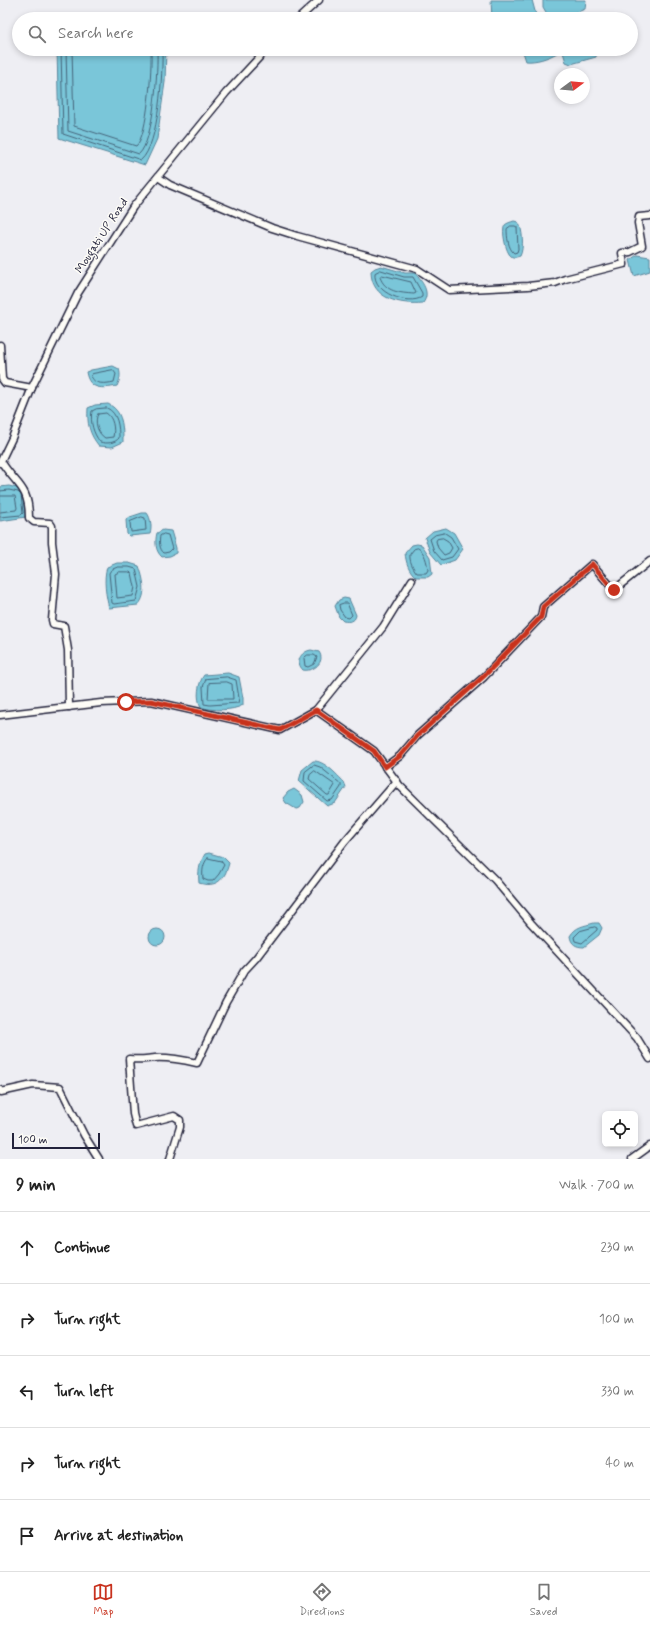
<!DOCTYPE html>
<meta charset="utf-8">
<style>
:root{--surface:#fff;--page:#f6f6f6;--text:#222;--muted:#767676;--line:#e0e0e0;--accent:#c8321e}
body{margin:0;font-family:Mynerve,sans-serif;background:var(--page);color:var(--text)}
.controls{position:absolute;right:12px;bottom:12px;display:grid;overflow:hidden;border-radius:6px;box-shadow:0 2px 6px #0003}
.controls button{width:36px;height:36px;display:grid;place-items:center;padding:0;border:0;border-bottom:1px solid var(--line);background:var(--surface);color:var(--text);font:20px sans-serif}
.compass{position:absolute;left:554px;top:68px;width:36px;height:36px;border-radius:50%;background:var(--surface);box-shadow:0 2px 6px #0003;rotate:74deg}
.scale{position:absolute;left:12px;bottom:10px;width:88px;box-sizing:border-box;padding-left:4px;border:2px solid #22223b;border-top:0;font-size:11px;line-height:14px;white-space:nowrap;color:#22223b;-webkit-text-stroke:3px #fdfcf7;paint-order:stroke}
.stop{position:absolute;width:12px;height:12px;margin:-9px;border:3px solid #c8321e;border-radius:50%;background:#fff}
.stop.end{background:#c8321e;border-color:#fff;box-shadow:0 1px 4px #0008}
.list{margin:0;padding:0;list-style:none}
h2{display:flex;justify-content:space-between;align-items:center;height:52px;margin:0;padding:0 16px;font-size:17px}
h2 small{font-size:13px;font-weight:400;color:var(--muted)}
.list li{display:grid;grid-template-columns:26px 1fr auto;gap:12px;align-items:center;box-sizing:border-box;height:72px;padding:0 16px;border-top:1px solid var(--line)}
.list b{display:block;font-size:15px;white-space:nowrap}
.list em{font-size:13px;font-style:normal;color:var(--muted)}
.icon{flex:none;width:22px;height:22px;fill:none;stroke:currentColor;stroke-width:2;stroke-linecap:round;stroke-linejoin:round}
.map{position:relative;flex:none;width:650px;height:1159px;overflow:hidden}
.search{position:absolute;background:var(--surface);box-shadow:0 2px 6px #0003;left:12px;right:12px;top:12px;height:44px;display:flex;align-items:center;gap:10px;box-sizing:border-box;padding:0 14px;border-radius:22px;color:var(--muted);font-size:15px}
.sheet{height:412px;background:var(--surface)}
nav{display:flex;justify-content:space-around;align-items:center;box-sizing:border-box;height:56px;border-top:1px solid var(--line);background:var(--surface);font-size:11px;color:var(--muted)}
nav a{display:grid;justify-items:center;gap:2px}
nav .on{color:var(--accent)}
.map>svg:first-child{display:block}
.water{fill:#7ac6d9;stroke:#57849a}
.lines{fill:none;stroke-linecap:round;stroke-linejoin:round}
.shore{stroke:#45647a;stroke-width:1}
.minor-casing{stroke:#22223b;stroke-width:9}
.minor{stroke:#fdfcf7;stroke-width:6}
.route{stroke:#c8321e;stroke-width:5}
.labels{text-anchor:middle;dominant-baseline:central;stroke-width:3;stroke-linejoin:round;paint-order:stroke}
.street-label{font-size:12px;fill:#22223b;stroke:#fdfcf7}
</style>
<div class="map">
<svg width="650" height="1159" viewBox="0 0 650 1159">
<rect width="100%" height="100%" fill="#eeeef3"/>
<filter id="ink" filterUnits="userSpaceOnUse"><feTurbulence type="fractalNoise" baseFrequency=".025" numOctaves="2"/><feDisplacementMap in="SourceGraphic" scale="8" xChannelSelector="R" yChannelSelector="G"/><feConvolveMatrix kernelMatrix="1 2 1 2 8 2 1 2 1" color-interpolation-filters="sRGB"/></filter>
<g filter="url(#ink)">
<g class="water">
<path d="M491 0H532L537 19H492Z"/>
<path d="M543 0H586L585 9 567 16 550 19 543 7Z"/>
<path d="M57 49H166L165 82 157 139 145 165 59 138Z"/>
<path d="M522 49H557V53C548 58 536 62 526 61Z"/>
<path d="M562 49H597L596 57 571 64 566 62Z"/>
<path d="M514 221 518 222C523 228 524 249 520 256 517 257 513 258 511 256 506 253 501 230 505 225 507 223 511 222 514 221Z"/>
<path d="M637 255 650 257V271L634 276 630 260Z"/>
<path d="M381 266 405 273H415C422 282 431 292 423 303 400 305 371 299 371 271L375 268Z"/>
<path d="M113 366 119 369C121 375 120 380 117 386 102 389 89 390 86 372L91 370Z"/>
<path d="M108 404C123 411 123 427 123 442L112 447 99 446C89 434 87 423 88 408L95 405Z"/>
<path d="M9 486 21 489 25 503 26 517 0 521V487Z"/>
<path d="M142 513H147C151 518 152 528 150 534L129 536 127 534 126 520 130 517Z"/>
<path d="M446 528 454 533 463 549 455 560 441 565 430 552 425 538 433 531Z"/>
<path d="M163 530 171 531 176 548V553L170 556 162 557C155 551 155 541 157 533Z"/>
<path d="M417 544 422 545 430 557 432 574 428 577H416C409 571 406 563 405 553L412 545Z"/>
<path d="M117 563H129L139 566C143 577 148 595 138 605L109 608C106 597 103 579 107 567Z"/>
<path d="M344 598 349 599 356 615C355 622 349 622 343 621L339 617 335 606 339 600Z"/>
<path d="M311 650 319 652C326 662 313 672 303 670 295 662 300 652 311 650Z"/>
<path d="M228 673 239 677 243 698V705C233 711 212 711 201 707 196 698 198 683 204 675Z"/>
<path d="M313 761C324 760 337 775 344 782L346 787 335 803 327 806 299 781 302 770Z"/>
<path d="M294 789 302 795 304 802 300 808 296 809 286 803 283 798 288 792Z"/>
<path d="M209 853 223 857 229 863C225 880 216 888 199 883 198 872 199 864 205 854Z"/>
<path d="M594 923H599L602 928 599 935 584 947C576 947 571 944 570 936 576 926 584 926 594 923Z"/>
<circle cx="157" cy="937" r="8"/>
</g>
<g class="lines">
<g class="shore">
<path d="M61 49 63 134 141 160C159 145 163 72 162 49"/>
<path d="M66 49 68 131 139 154C154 141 158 69 157 49"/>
<path d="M72 49 74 126 136 146C148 136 152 67 151 49"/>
<path d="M511 226H515L517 227 518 249 517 252 514 253C508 248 507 237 507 229Z"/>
<path d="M381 270 404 277H413L422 293V297C409 306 372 293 375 273Z"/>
<path d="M382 275 411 282 416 293 414 294C400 293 385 292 380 277Z"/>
<path d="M113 370 116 374 114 382C105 384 94 385 91 376L92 374Z"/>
<path d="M107 408C118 413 119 427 119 438 115 443 107 444 100 442 93 433 90 422 92 411L96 409Z"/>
<path d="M98 414 106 413C113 417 115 429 113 437L105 438C97 433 94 421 98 414Z"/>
<path d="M0 491 9 490 18 492 21 495 23 513 21 515 0 517"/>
<path d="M0 496H15L17 508 16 510 0 512"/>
<path d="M142 517 145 518 146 530 131 532 130 522Z"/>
<path d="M445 533 451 537 458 549 452 557 442 560 434 551 430 539 435 535Z"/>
<path d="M164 534 168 535 172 549 169 552 164 553C159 549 159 541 160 536Z"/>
<path d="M443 538 448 541 452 548 449 553 444 555 438 548 436 541 437 539Z"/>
<path d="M418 548C425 552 427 562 428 570L426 573H417C413 568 409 561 410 554L414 549Z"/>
<path d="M118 567H129L136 569 140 587 136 601 114 604 112 603 109 573 111 570Z"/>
<path d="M129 572 132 573 135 587 133 596 117 598 115 574 119 572Z"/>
<path d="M344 603H347L352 615 349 618 345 617 340 610 339 605Z"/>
<path d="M308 655H314L317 657 314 664 308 667 305 666 304 658Z"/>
<path d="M227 677 236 680 239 698 238 703 210 705 204 704 203 687 206 679Z"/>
<path d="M227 682 232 684 233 699H208L209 683Z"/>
<path d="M314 765 320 767 341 784V787L332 800 327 801 304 781 305 772Z"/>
<path d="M315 771 335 785 329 795H327L309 779 310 775Z"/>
<path d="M208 858 221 861 224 865 219 874 213 881H208L203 879C202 871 203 863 208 858Z"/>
<path d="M595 927 597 928V930L582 943 575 941 574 937 580 931Z"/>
</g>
<defs>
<g id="minor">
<path d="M298 19 319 0"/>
<path d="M158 177 170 185 272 228 297 236 417 269 449 290 528 286 555 283 565 279 624 264 622 253 630 252 642 246 638 223 639 217 650 216"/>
<path d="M0 345 2 379 5 383 32 388"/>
<path d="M1 461C16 486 29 485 29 518L34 522 50 523 52 526V542L56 574 52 620 53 624 64 626 68 650 69 707"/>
<path d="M0 463 12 438 33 385 78 293 133 207 226 93 267 49"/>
<path d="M316 710 374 751 400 786 495 880 531 923 637 1038 650 1059"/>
<path d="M0 715 101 703 151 701 280 730 316 710 383 627 412 580"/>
<path d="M385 767 400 756 418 735 484 677 541 617 543 607 592 564 614 590 650 561"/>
<path d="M0 1090 1 1092 33 1085 60 1087 84 1135 99 1159"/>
<path d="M170 1159 180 1127V1120L174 1116 136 1126 133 1114 129 1059C139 1060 145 1059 155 1058 169 1057 183 1060 197 1063L226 1002 244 971 256 958 345 841 397 781"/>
<path d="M632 1159 650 1146"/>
</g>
</defs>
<use href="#minor" class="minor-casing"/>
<use href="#minor" class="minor"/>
</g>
</g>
<g class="lines" filter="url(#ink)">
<path class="route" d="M126 702 151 701 280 730 316 710 374 751 385 767 400 756 418 735 484 676 541 617 543 607 592 564 614 590"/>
</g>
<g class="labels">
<g class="street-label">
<text transform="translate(102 236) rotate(-57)">Mougati UP Road</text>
</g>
</g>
</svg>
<div class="controls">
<button><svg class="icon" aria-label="locate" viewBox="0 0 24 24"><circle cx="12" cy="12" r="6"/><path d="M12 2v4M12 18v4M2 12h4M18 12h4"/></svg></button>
</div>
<svg class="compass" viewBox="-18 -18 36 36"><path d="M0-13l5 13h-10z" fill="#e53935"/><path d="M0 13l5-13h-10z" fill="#767676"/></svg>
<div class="scale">100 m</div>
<div class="stop" style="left:126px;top:702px"></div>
<div class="stop end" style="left:614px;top:590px"></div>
<div class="search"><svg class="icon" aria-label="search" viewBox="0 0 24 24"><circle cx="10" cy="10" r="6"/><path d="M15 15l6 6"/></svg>Search here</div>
</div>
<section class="sheet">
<h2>9 min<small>Walk · 700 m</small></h2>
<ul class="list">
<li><svg class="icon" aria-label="ahead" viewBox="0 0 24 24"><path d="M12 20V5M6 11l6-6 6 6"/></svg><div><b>Continue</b></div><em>230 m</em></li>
<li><svg class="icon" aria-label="right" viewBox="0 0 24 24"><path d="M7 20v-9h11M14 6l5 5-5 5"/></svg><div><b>Turn right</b></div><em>100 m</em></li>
<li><svg class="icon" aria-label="left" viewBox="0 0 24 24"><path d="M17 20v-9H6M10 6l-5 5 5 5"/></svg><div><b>Turn left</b></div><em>330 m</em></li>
<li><svg class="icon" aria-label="right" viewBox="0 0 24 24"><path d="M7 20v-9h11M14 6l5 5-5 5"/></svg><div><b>Turn right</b></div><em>40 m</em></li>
<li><svg class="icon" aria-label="arrive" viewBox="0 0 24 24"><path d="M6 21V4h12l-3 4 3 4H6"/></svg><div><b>Arrive at destination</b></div></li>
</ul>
</section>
<nav>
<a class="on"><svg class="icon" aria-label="map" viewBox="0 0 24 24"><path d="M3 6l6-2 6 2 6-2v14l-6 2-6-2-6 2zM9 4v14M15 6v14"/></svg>Map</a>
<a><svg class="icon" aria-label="directions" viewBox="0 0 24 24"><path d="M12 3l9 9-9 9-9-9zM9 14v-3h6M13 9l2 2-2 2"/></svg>Directions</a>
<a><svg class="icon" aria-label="saved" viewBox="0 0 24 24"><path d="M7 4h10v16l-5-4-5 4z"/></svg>Saved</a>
</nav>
